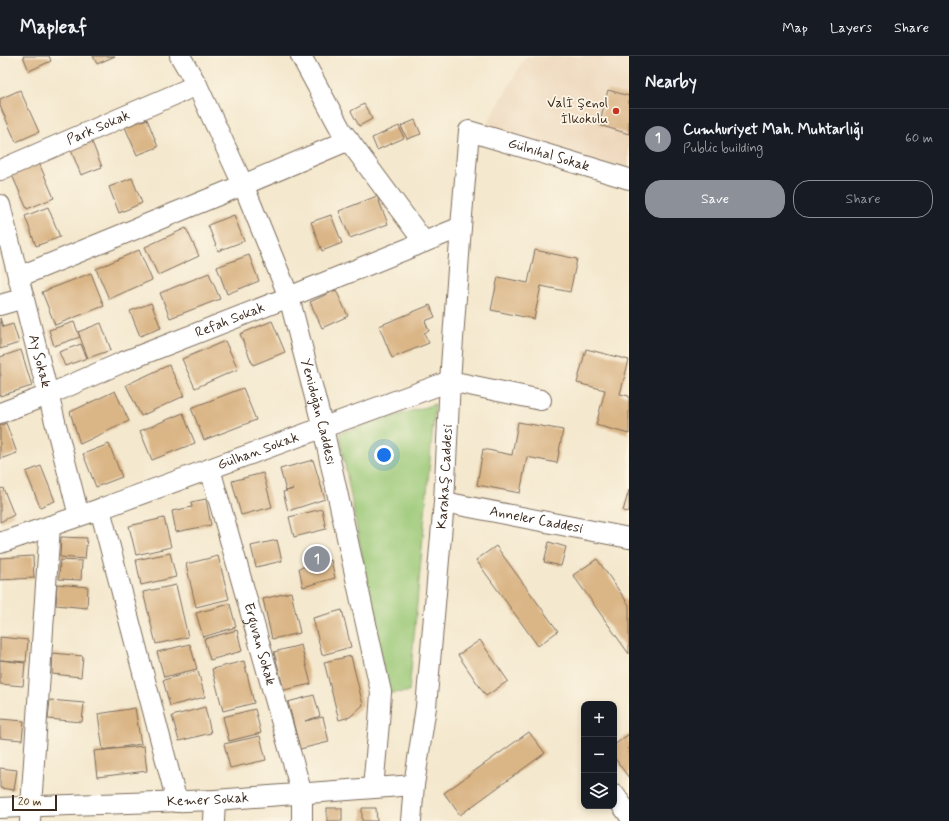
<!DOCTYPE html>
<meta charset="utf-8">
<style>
:root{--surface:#171b24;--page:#20242c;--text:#f1f3f6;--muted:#9ea1a6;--line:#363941;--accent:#8c9099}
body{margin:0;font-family:Mynerve,sans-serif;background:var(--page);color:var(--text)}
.controls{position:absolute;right:12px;bottom:12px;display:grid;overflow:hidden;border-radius:8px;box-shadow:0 2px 6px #0003}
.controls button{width:36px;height:36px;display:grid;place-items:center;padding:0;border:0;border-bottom:1px solid var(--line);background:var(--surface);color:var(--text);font:20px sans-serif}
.scale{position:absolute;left:12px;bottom:10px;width:45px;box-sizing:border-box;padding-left:4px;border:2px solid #3b2a1e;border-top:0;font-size:11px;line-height:14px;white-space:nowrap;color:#3b2a1e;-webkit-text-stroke:3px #fcf5e5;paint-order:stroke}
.you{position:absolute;left:384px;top:399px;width:14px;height:14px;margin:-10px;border:3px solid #fff;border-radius:50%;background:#1a73e8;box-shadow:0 0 0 6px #1a73e833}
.badge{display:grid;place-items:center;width:26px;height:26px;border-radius:50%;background:var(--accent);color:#fff;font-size:13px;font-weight:700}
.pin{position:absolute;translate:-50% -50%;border:2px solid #fff;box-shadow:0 1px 4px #0006}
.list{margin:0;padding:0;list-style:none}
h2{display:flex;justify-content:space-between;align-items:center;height:52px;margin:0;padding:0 16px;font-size:17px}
h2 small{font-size:13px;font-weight:400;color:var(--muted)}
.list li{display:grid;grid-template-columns:26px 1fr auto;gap:12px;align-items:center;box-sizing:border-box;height:60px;padding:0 16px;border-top:1px solid var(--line)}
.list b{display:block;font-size:15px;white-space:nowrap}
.list p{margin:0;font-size:13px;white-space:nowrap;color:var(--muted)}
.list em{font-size:13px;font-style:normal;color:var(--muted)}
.actions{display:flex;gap:8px;padding:12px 16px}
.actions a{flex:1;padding:9px 0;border:1px solid var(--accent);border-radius:16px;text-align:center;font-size:14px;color:var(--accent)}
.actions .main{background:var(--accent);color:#fff}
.icon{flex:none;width:22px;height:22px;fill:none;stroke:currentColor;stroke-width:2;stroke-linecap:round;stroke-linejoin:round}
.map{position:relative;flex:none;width:629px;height:765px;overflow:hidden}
header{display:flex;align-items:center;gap:24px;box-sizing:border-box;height:56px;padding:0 20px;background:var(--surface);border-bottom:1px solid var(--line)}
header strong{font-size:19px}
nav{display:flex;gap:22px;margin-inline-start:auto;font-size:14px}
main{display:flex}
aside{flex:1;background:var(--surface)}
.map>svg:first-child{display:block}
.built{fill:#edd7bb}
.green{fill:#9ac876;stroke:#6a794a}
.building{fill:#dab586}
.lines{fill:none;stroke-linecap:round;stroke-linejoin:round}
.minor-casing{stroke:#7c6c5c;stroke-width:22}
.minor{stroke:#fff;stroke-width:20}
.poi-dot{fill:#c8321e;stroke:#fcf5e5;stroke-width:1.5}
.labels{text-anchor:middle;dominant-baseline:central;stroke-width:3.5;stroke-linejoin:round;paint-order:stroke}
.poi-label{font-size:14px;fill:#3b2a1e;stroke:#fcf5e5;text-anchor:end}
.street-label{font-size:14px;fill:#3b2a1e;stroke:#fcf5e5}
</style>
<header>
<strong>Mapleaf</strong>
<nav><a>Map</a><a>Layers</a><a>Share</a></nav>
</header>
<main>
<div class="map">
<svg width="629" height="765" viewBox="0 0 629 765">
<rect width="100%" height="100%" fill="#fcf5e5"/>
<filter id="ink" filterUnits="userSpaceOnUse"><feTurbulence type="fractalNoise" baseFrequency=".025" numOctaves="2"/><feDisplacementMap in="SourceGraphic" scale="8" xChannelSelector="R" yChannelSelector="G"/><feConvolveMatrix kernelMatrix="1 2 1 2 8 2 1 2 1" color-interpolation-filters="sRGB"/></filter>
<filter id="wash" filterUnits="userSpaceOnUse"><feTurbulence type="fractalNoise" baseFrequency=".012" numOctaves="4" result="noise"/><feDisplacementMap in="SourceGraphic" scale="16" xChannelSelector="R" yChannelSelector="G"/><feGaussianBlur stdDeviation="0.9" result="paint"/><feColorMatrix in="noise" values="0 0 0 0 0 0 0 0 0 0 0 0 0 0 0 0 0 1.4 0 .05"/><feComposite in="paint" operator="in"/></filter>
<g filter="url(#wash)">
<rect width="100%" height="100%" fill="#f4e8ce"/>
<path class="built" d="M526 0H629V117L483 75Z"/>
<path class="green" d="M435 348 409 636 388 637 339 377Z"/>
<g id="blocks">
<g class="building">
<path d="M23 0H49L51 5 29 15Z"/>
<path d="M93 0H115L97 8Z"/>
<path d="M20 34 39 76 16 86 0 50V43Z"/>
<path d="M608 34 629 40V78L599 69Z"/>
<path d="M364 48 372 63 359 70 351 55Z"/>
<path d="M147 63 158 91 137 99 125 71Z"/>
<path d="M415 64 421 78 407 83 401 70Z"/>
<path d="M399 70 404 82 377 94 372 82Z"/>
<path d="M92 86 102 111 81 119 71 94Z"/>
<path d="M39 107 54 142 27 153 12 119Z"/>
<path d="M132 122 142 147 119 157 109 131Z"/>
<path d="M377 140 388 168 350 182 339 155Z"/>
<path d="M48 151 60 181 36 190 25 160Z"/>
<path d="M234 159 244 185 218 195 208 169Z"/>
<path d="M331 159 342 187 322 195 311 166Z"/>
<path d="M186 172 199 200 158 219 145 191Z"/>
<path d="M139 194 152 224 109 243 96 213Z"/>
<path d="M535 194 577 203 570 236 541 230 534 263 491 254 498 221 528 227Z"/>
<path d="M249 199 259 225 227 238 217 211Z"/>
<path d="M91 217 104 250 55 269 42 236Z"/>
<path d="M209 217 220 243 170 262 160 237Z"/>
<path d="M336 234 348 260 322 272 310 246Z"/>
<path d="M151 247 161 272 140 280 130 255Z"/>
<path d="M430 249 435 261 425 265 429 275 424 277 429 287 392 302 379 270Z"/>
<path d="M0 262 3 271 13 268 19 287 0 293Z"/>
<path d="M272 265 285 296 253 309 240 278Z"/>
<path d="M74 266 80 281 54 290 49 274Z"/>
<path d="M101 267 111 294 88 302 78 276Z"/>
<path d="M225 285 238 313 195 332 182 303Z"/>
<path d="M81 288 87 302 65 310 59 296Z"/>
<path d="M586 293 629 304 620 338 629 340V378L596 369 605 334 577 327Z"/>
<path d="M21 294 32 330 0 340V320H1L0 315V301Z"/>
<path d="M169 309 184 340 141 360 126 329Z"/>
<path d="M243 332 256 364 204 384 191 352Z"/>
<path d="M115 335 129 365 80 388 70 356Z"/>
<path d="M183 357 195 387 152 404 140 375Z"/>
<path d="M518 366 563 374 557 407 527 401 520 437 477 429 483 393 512 399Z"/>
<path d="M6 367 17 397 0 403V370Z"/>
<path d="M109 388 122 421 96 431 83 398Z"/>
<path d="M313 404 325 443 288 455 283 436 293 433 286 435 280 413Z"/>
<path d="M41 410 55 445 40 451 26 416Z"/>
<path d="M263 417 272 451 241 459 232 425Z"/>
<path d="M3 432 14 459 0 466V433Z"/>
<path d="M629 434V456L623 455Z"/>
<path d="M206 443 211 469 176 476 172 455 192 451 191 446Z"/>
<path d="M322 453 326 473 294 481 289 461Z"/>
<path d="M164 462 171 491 136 499 129 470Z"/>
<path d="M61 481 87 482 85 503 60 501Z"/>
<path d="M277 484 282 505 256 511 251 490Z"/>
<path d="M549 486 566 491 561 510 544 506Z"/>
<path d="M496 490 558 575 538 590 476 504Z"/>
<path d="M170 497 176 521 141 529 136 504Z"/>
<path d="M33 500 34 522 0 524V502Z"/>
<path d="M218 500 229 543 196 551 186 508Z"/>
<path d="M597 503 629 549V598L573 519Z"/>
<path d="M60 504 82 505 81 524 59 523Z"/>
<path d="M331 504 335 522 303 531 299 512Z"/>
<path d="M57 528 88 531 87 552 56 549Z"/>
<path d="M176 529 188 581 156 588 143 536Z"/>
<path d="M291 536 300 577 272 583 263 543Z"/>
<path d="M230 548 236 571 203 581 196 557Z"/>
<path d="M342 554 351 591 322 599 313 562Z"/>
<path d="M237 574 242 595 210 604 204 583Z"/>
<path d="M0 581 28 584 26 606 0 604Z"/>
<path d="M480 584 508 625 486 640 458 599Z"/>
<path d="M190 588 197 613 164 621 157 596Z"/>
<path d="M301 589 311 628 284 634 274 596Z"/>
<path d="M53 597 83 600 81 621 52 618Z"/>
<path d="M351 600 363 649 350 661 339 664 324 606Z"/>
<path d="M0 604 25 607 23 630 0 628Z"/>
<path d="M244 605 254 647 223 655 212 613Z"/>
<path d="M198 615 205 641 170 650 163 624Z"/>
<path d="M314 639 320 660 305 665 323 661 329 686 300 693 288 646Z"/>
<path d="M50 644 84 647 82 666 48 663Z"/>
<path d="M205 651 211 677 179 685 172 660Z"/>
<path d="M135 652 141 688 103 694 98 658Z"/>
<path d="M255 653 261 677 229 685 223 661Z"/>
<path d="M0 663 24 665 22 684 0 682Z"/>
<path d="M529 676 545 697 460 759 444 737Z"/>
<path d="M629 678V722L614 701V689Z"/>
<path d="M260 680 266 704 230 712 224 688Z"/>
<path d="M144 690 147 715 97 721 94 695Z"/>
<path d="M0 712 17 714 14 734 0 732Z"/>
<rect x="327" y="752" width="15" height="13"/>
<path d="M362 752H376L377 765H362Z"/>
</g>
</g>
</g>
<g filter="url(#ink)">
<use href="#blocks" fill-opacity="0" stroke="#7c6c5c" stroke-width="1"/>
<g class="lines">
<defs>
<g id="minor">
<path id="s1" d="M180 0 197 29 245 133 289 241 323 372 381 636 379 667 373 732"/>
<path d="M301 0 341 74 424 186"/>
<path id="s2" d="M0 114 197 29"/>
<path id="s3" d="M0 149 79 460"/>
<path d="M18 221 243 129 349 84"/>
<path d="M0 249 24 242"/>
<path id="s4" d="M0 357 48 339 123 306 289 241 461 171"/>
<path id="s5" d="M210 413 302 738V765"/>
<path id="s6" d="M444 446 629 482"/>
<path d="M100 453 177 746"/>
<path id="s7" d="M0 487 100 453 450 325 541 344"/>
<path d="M614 738 629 759"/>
<path id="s8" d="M0 752 41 750 215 744 414 729"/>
<path d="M30 765 50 470"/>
<path d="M214 765 215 744"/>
<path id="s9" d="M411 765 414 729 426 651 444 446 450 325 461 171 469 75 629 123"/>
</g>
</defs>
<use href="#minor" class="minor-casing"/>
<use href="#minor" class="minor"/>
</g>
</g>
<circle class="poi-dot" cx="616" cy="55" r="4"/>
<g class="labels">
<g class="poi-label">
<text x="608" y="47">Valİ Şenol<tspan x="608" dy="16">İlkokulu</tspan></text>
</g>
<g class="street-label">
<text stroke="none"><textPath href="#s2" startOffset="107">Park Sokak</textPath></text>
<text stroke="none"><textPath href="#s9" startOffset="776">Gülnihal Sokak</textPath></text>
<text stroke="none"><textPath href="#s4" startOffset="248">Refah Sokak</textPath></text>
<text stroke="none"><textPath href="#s3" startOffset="161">Ay Sokak</textPath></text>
<text stroke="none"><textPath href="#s1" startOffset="383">Yenidoğan Caddesi</textPath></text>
<text stroke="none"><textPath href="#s7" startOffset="274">Gülhan Sokak</textPath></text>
<text stroke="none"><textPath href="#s9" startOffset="346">Karakaş Caddesi</textPath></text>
<text stroke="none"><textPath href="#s6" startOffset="94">Anneler Caddesi</textPath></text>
<text stroke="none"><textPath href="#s5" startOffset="182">Erguvan Sokak</textPath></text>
<text stroke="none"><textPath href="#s8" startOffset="208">Kemer Sokak</textPath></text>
</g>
</g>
</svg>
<div class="controls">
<button>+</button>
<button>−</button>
<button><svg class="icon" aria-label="layers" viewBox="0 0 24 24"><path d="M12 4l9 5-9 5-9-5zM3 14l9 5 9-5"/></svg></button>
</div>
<div class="scale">20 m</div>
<div class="you"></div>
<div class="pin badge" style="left:317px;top:503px">1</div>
</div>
<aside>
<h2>Nearby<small></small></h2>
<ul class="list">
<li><span class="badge">1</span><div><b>Cumhuriyet Mah. Muhtarlığı</b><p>Public building</p></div><em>60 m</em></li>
</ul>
<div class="actions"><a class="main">Save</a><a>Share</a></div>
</aside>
</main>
